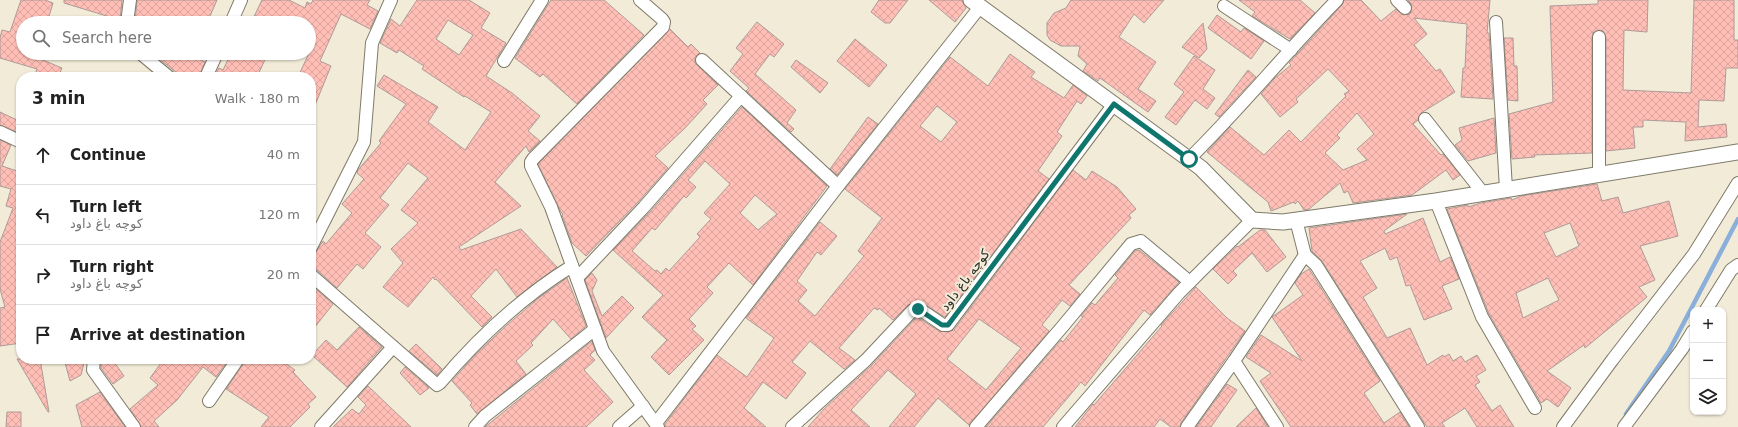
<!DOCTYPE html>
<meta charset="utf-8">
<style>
:root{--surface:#fff;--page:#f6f6f6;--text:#222;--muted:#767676;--line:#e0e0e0}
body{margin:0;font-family:"DejaVu Sans","Noto Sans Arabic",sans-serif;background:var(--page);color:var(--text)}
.controls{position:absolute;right:12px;bottom:12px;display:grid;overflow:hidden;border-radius:8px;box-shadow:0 1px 3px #0004}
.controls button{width:36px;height:36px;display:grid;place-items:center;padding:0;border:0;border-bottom:1px solid var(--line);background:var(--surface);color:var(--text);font:20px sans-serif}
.stop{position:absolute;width:12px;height:12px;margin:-9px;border:3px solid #0f766e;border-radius:50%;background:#fff}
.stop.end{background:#0f766e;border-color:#fff;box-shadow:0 1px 4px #0008}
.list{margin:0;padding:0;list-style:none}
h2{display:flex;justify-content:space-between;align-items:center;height:52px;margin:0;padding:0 16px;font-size:17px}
h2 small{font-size:13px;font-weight:400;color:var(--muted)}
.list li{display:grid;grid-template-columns:26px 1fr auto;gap:12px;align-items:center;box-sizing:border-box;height:60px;padding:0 16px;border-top:1px solid var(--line)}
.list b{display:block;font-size:15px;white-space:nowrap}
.list p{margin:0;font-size:13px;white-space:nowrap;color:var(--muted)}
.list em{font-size:13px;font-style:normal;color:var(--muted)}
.icon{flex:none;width:22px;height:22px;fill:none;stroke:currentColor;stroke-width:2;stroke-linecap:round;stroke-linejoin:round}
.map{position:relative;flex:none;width:1738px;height:427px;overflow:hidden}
.search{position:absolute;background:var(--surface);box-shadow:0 1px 3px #0004;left:16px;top:16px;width:300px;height:44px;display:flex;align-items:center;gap:10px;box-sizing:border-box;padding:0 14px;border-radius:22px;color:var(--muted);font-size:15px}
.panel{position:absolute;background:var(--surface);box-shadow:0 1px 3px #0004;left:16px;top:72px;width:300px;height:292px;border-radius:16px}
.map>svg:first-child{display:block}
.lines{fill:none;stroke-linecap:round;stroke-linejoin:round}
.stream{stroke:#8aafda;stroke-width:4.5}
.building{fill:url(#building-cross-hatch);stroke:#af9a97;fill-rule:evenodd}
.minor-casing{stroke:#7f7a69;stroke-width:14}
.tertiary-casing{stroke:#7f7a69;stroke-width:17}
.minor{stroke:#fff;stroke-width:12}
.tertiary{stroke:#fff;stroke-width:15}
.route{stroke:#0f766e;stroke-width:5}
.labels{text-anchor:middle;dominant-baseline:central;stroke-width:4;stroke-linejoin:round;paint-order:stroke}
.street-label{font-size:13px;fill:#2c2a23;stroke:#f1ebd8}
</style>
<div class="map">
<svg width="1738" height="427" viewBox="0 0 1738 427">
<defs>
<pattern id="building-cross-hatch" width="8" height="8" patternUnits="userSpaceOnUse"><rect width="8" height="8" fill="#ffbfb6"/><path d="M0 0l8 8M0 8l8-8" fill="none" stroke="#dba49c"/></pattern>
</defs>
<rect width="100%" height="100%" fill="#f1ebd8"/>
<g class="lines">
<path class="stream" d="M1626 414 1669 351 1738 219"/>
</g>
<g class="building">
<path d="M21 0H45L53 3 47 23H23V53H40L38 58 62 68 59 75 55 74 54 77H34L37 69 0 58V38L2 30 10 32Z"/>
<path d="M64 0H122L120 20 64 3Z"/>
<path d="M137 0H217L207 23H135Z"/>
<path d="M262 0H289L305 8 307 2 311 4 313 0H370L367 5 378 11 370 29 341 14 320 61 331 66 311 115V77H298L309 53V23H251Z"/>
<path d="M417 0H469L490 13 481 28 506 43 486 76 512 93 540 116 528 131 540 141 529 152 526 146 495 182 521 206 459 247 461 250 521 229 557 267 517 297 496 269 471 296 492 317 482 327 436 279 435 280 433 277 408 307 383 287 403 263 391 249 418 223 401 210 428 178 408 163 380 198 389 205 365 233 381 247 363 269 357 264 337 288 316 269 311 268V259L323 241 326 244 352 213 342 204 364 179 357 173 358 170 381 143 379 141 406 104 377 86 384 75 438 107 428 122 465 150 491 112 465 96 464 97 422 69 424 66 399 50 397 53 380 43 391 19 400 26ZM448 20 473 35 459 55 436 39Z"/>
<path d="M551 0H604L644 35 577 104 543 74 540 77 515 58Z"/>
<path d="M879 0H908L890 23H885L871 12Z"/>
<path d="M929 0H962L966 8 955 22Z"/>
<path d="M1071 0H1164L1144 23 1134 14 1119 37 1156 62 1138 89 1156 101 1148 112 1100 78 1098 81 1083 71 1087 64 1078 56 1080 46H1061L1050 40 1047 35V23L1054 13 1066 8Z"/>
<path d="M1239 0H1300L1315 13 1290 39 1252 16 1255 12Z"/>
<path d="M1344 0H1361L1381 21 1396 9 1403 15 1410 14 1412 6 1408 0H1490L1487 33H1489L1493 99 1461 97 1463 68H1465L1467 24 1414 18 1427 34 1414 45 1436 71 1440 69 1455 92 1421 113 1418 120 1413 124 1441 155 1443 154 1460 175 1453 180 1446 170 1412 195 1353 203 1348 191 1344 193 1340 183 1309 209 1304 210 1298 201 1295 204 1294 202 1271 211 1268 202 1207 152 1230 127 1264 155 1289 130 1301 142 1346 96 1344 94 1349 91 1328 69 1296 99 1298 102 1280 117 1261 94 1275 78 1291 65 1289 63 1342 5ZM1357 113 1374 134 1357 149 1367 160 1343 170 1325 153 1340 138 1337 135Z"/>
<path d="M1598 0H1648L1647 32 1624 30 1623 90 1691 93 1694 0H1734V40H1738V68H1726L1724 101 1699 100 1698 127 1726 124 1727 137 1685 141 1686 122 1643 120V127H1633L1635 148 1606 151V37L1603 31 1599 30 1593 33 1592 37V153L1534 155 1535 157 1512 159 1509 114 1553 102 1550 6 1598 4Z"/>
<path d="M1217 15 1241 32 1244 28 1264 41 1251 59 1208 28Z"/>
<path d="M757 22 784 44 774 57 770 54 755 74 796 110 787 123 794 129 791 132 746 91 749 88 730 71 743 54 736 48Z"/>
<path d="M1203 23 1207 49 1199 58 1182 47Z"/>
<path d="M670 29 688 47 691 44 700 53 695 58V63L718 85 703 100 707 104 685 128 655 156 668 168 638 202 586 256 572 243 562 215 563 214 561 212 538 164Z"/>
<path d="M1504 38H1513L1514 66H1517L1518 101 1508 100Z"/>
<path d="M855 39 887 65 869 87 837 61Z"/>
<path d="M152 53H187L205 62 199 77H182Z"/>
<path d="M231 53H268L257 77H214L219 68 223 70Z"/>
<path d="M1010 54 1035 72 1031 77 1064 98 1073 85 1087 96 1081 104 1077 101 1057 132 1062 136 1038 171 1049 179 945 317 920 302 908 305 893 320 879 308 878 310 874 308 839 348 855 360 844 369 810 341 792 362 806 373 786 399 763 382 744 408 766 427H665V424L717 355 747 377 774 338 746 318 820 222 837 236 821 255 817 252 797 281 807 290 798 301 815 316 864 256 858 251 882 218 845 189 950 57 988 86ZM937 106 957 122 941 142 920 126Z"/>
<path d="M1194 56 1215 70 1203 89 1215 98 1207 109 1195 100 1176 125 1165 117 1184 92 1174 84Z"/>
<path d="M796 60 828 83 820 93 791 67Z"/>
<path d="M1248 70 1256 77 1219 117 1215 114Z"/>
<path d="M742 107 827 186 753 285 729 263 707 287 713 293 689 319 696 326 692 329 704 340 669 375 651 357 667 340 642 317 663 295 613 250 650 212ZM705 161 730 184 704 213 711 219 697 234 700 237 669 271 666 268 661 274 657 270 655 271 632 251 652 228 655 230 684 196 686 198 696 187 688 180ZM755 195 777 214 758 230 740 213Z"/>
<path d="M0 112 21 122 17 132 0 125Z"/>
<path d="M868 117 878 124 837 175 830 169Z"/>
<path d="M1494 118 1496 153 1468 161 1455 145 1462 140 1459 128Z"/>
<path d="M0 140 11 145 2 166 17 171 19 166 21 167V343L0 346V308L5 307 0 289V242L13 208 6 206 11 189 0 186Z"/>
<path d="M1073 170 1086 180 1092 171 1117 187 1136 209 1129 215 1131 218 1069 285 1080 294 1070 306 1062 300 1042 325 1049 331 969 425 938 398 914 427H889L916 394 888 370 851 410 870 427H808L824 409 871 366 917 317 939 331 948 332 954 330ZM979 319 1021 348 986 390 947 359Z"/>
<path d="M1597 184 1602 201 1618 197 1623 213 1669 201 1678 236 1640 246 1655 280 1639 287 1647 297 1585 348 1584 345 1547 371 1571 388 1558 407 1547 399 1541 403 1489 314 1447 209 1468 205V207L1481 203 1511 198 1512 200 1521 196ZM1570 223 1579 246 1556 257 1544 233ZM1548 278 1559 300 1523 318 1516 293Z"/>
<path d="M1407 214 1384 231 1385 234 1423 218 1440 262 1450 257 1459 279 1442 286 1452 309 1424 320 1410 285 1406 286 1397 257 1390 260 1385 248 1360 261 1377 288 1363 297 1387 338 1410 328 1427 365 1443 355 1444 357 1449 354 1453 361 1461 356 1465 362 1477 355 1486 370 1476 376 1480 382 1475 385 1492 411 1500 405 1514 427H1477L1465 408 1442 423 1445 427H1427L1322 261 1312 251 1309 228Z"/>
<path d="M1260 230H1265L1286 257 1267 272 1252 253 1233 271 1237 275 1228 284 1213 269 1237 246 1238 247Z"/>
<path d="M1139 250 1179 282 1150 315 1144 310 1085 386 1081 382 1043 427H986L1061 340 1063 342 1083 317 1081 316 1092 303 1095 305 1118 278 1115 275 1135 251Z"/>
<path d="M1309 269 1380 381 1364 393 1384 423 1400 412 1409 427H1291L1260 381 1271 373 1246 357 1261 335 1302 361 1272 317 1303 295 1295 283 1301 274Z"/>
<path d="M592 273 597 280 592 291 602 316 622 296 634 308 606 338 585 280Z"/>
<path d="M567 278 586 326 571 339 553 319 531 343 533 345 516 361 526 374 477 414 470 405 472 403 452 381 475 355 507 325 540 297Z"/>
<path d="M311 285 333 304 311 332Z"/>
<path d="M1196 287 1227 318 1245 331 1181 423 1180 427H1171L1160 419 1154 427H1075L1093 404 1094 405 1162 326 1161 325Z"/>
<path d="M359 327 382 347 347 387 312 355 326 340 337 350Z"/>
<path d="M592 341 595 350 590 355 595 360 584 370 613 402 586 427H485Z"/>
<path d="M416 344 442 369 437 375 409 351Z"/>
<path d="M17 359H40L49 412H48Z"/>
<path d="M64 359H85L81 375 70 381Z"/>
<path d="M101 359H112L124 376 113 384 101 368Z"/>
<path d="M164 359H229L216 377 203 367 177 400 154 421 159 427H141L130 409 158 385 150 378Z"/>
<path d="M245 359H279L295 370 293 372 316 397 308 404 310 407 290 427H261L269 417 226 389 244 363Z"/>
<path d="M405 367 429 388 420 395 400 373Z"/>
<path d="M1227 384 1237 390 1211 427H1196Z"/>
<path d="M368 386 411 427H333L352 409 359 414 366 405 358 397Z"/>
<path d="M100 392 125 427H82L76 405Z"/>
<path d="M1256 408 1268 427H1236Z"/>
<path d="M7 412H21V427H6Z"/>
</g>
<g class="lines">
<defs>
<g id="minor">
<path d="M640 0 662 19 664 22 663 27 533 159 531 162V166L551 207 603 351 658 427"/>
<path d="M1397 0 1405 8"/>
<path d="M1224 6 1291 50"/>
<path d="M1496 22 1506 189"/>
<path d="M127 23 130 0"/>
<path d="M231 23 241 0"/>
<path d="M140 53 169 77"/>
<path d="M702 60 838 186"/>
<path d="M504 61 542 0"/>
<path d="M206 77 217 53"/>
<path d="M1425 119 1483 193"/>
<path d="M0 132 21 142"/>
<path d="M1189 159C1241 108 1286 52 1337 0"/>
<path d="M1599 174V37"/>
<path d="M1436 201 1482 317 1535 408"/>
<path d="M1296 220 1305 255 1316 265 1418 427"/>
<path d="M311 247 364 142 372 43 391 0"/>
<path d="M311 275 437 385 440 383C478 338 522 297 572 266"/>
<path d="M577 278 644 207 741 96"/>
<path d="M1706 310 1731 270 1738 265"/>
<path d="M94 359 93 370 134 427"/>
<path d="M1234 361 1277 427"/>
<path d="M209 401 238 359"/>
<path d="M656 423 838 186 980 7"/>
<path d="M321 427 393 347"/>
<path d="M475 427 485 416 595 329"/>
<path d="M619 427 643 406"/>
<path d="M792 427 866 360 913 310 918 309 921 310 943 325H948L1114 104"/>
<path d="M976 427 1063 326 1131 244 1141 241 1190 282"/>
<path d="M1063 427 1179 293 1252 220"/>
<path d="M1187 427 1234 361 1305 255"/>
<path d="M1563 427 1613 359 1694 254 1738 183"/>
<path d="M1624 427 1682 349 1693 331"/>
</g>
<path id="tertiary" d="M971 0 1201 168 1252 220 1283 222 1436 201 1738 152"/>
</defs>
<use href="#minor" class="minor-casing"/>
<use href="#tertiary" class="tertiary-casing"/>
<use href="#minor" class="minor"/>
<use href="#tertiary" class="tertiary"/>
</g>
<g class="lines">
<path class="route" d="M918 309 942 325H948L1114 104 1189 159"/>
</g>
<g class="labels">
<g class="street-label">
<text transform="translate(965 280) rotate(-53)">کوچه باغ داود</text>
</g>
</g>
</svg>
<div class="controls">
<button>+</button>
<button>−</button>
<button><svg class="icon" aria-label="layers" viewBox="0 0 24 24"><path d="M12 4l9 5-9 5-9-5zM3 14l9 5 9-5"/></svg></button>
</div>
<div class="stop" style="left:1189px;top:159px"></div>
<div class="stop end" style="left:918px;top:309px"></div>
<div class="search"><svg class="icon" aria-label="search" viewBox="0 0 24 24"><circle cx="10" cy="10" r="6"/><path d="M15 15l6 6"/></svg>Search here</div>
<section class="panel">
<h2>3 min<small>Walk · 180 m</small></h2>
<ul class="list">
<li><svg class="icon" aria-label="ahead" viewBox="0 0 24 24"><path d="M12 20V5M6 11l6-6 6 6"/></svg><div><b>Continue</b></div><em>40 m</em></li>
<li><svg class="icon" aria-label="left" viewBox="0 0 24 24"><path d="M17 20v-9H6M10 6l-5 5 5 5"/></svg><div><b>Turn left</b><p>کوچه باغ داود</p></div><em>120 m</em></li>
<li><svg class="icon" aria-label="right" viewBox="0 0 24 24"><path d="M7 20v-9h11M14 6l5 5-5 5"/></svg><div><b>Turn right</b><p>کوچه باغ داود</p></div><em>20 m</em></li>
<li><svg class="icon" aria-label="arrive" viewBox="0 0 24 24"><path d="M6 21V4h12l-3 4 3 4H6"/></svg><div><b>Arrive at destination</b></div></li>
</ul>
</section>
</div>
